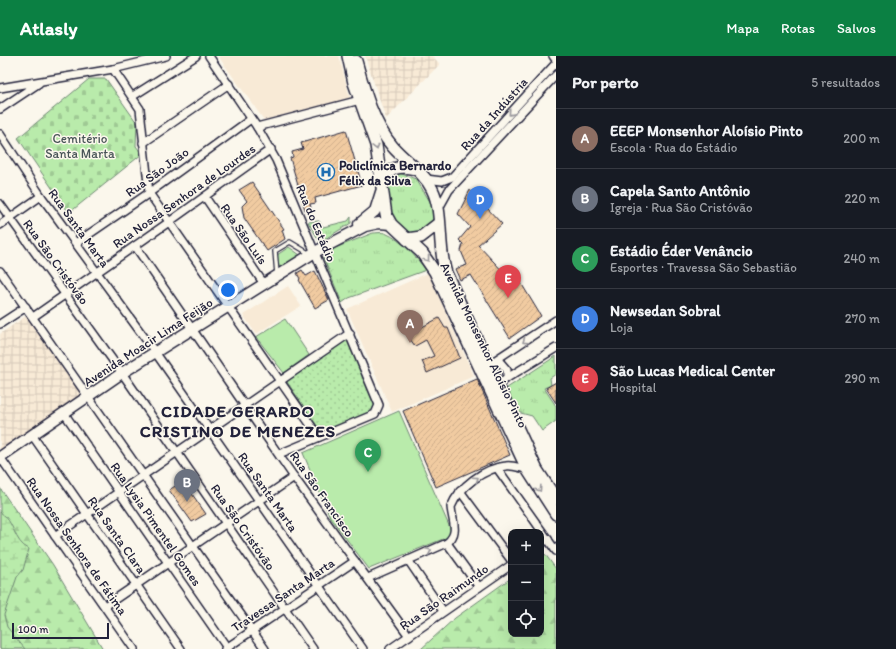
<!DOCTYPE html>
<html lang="pt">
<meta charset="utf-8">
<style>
:root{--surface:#171b24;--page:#20242c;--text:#f1f3f6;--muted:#9ea1a6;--line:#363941;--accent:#0b8043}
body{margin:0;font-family:Itim,sans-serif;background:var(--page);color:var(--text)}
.controls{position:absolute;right:12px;bottom:12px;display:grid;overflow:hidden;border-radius:8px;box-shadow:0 4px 16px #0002}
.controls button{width:36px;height:36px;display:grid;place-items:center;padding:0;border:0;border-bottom:1px solid var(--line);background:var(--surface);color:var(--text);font:20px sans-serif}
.scale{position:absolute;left:12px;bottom:10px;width:97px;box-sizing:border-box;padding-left:4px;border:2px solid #22223b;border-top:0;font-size:11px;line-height:14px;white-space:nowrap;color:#22223b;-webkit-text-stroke:3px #fbf7ec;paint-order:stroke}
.you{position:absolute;left:228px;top:234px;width:14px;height:14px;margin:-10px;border:3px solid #fff;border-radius:50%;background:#1a73e8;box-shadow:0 0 0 6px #1a73e833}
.badge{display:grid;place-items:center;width:26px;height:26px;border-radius:50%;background:var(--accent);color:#fff;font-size:13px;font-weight:700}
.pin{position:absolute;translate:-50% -33px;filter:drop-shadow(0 1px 2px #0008)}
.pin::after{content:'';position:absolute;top:21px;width:14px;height:12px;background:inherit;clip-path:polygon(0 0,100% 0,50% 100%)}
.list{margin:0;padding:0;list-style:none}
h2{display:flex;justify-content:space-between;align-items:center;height:52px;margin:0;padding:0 16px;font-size:17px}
h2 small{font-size:13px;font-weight:400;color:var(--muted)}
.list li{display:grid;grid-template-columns:26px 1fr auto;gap:12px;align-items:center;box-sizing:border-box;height:60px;padding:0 16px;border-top:1px solid var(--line)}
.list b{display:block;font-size:15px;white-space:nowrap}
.list p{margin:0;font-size:13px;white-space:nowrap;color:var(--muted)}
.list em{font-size:13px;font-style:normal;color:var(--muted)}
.icon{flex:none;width:22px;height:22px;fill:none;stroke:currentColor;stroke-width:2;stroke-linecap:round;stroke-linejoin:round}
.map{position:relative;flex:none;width:556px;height:593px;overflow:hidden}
header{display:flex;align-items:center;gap:24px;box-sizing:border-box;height:56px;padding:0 20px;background:var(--accent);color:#fff}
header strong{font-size:19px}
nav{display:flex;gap:22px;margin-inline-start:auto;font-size:14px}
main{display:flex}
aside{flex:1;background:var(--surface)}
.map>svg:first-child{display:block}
.built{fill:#f8ead6}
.industrial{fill:url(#industrial-grid)}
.grass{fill:url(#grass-tufts);stroke:#6e8673}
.forest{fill:url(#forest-firs);stroke:#6e8673}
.wetland{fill:url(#wetland-marsh);stroke:#6e8673}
.cemetery{fill:url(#cemetery-stones);stroke:#6e8673}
.park{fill:url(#park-dots);stroke:#6e8673}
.garden{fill:#b9ebab;stroke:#6e8673}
.building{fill:url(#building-hatch);stroke:#22223b}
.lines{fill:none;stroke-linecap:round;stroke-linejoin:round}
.lane-casing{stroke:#22223b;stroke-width:6}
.street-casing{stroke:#22223b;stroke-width:10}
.secondary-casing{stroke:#22223b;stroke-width:13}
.primary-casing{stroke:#22223b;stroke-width:14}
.lane{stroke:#fbf7ec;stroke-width:3.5}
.street{stroke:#fbf7ec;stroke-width:7}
.secondary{stroke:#fbf7ec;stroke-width:10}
.primary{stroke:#fbf7ec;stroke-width:11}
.oneway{stroke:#99979c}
.labels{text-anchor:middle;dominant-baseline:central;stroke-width:3;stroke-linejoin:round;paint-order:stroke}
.street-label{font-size:13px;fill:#22223b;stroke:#fbf7ec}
.park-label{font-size:13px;fill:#485457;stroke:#fbf7ec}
.poi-label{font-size:13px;font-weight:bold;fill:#22223b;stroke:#fbf7ec;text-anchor:start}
.district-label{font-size:17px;font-weight:bold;letter-spacing:1px;fill:#22223b;stroke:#fbf7ec}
</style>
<header>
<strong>Atlasly</strong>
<nav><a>Mapa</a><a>Rotas</a><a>Salvos</a></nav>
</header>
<main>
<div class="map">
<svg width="556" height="593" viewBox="0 0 556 593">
<defs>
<pattern id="industrial-grid" width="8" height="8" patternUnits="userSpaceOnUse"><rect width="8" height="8" fill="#f8ead6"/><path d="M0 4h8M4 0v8" fill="none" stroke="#d4c8b9"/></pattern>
<pattern id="grass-tufts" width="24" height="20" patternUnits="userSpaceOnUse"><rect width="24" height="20" fill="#b9ebab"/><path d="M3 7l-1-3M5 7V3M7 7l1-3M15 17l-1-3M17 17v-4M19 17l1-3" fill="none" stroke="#9fc994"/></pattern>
<pattern id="forest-firs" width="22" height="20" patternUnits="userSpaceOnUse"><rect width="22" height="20" fill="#b9ebab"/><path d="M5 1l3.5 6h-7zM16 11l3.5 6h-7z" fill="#9fc994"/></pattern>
<pattern id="wetland-marsh" width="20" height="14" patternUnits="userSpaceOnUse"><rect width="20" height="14" fill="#b9ebab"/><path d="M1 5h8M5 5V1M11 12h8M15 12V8" fill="none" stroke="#9fc994"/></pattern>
<pattern id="cemetery-stones" width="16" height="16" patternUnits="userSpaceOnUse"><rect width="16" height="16" fill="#b9ebab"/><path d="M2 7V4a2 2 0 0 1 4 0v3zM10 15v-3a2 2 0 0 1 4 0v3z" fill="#9fc994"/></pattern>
<pattern id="park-dots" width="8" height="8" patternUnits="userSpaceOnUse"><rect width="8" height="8" fill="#b9ebab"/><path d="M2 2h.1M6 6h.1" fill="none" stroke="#9fc994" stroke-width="1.8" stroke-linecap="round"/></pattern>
<pattern id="building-hatch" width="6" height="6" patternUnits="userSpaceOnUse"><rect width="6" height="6" fill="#f1cba1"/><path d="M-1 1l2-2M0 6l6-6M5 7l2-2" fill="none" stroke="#ceae8c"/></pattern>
</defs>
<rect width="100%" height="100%" fill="#fbf7ec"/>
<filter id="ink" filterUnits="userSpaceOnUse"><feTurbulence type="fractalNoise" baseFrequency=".025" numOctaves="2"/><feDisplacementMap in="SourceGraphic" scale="8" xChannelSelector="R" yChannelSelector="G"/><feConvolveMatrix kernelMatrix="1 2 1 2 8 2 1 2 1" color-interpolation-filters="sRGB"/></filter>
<g filter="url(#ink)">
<g class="built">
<path d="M218 0H339L350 42 264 64Z"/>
<path d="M428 217 474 320 392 356 347 253Z"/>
<path d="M288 230 301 250 256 278 243 259Z"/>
</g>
<g class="industrial">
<path d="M365 0H432L440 8 386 63Z"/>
<path d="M26 260 83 341 0 398V278Z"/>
</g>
<g class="grass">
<path d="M399 117 416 123 434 152 433 166 426 175 411 179 393 166 386 128 388 122Z"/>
<path d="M351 161V167L320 186 308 166 319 165 323 171 348 165Z"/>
<path d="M373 177C376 177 382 176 385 177 402 184 416 201 426 214L349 242 342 247 323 201 335 192Z"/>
<path d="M556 300V318L550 322 551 329 544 332 556 350V365L542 375 532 360 517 356 507 332Z"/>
</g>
<g class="forest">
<path d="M0 432 53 509 103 593H0Z"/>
<path d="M545 498 556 513V593H421L455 562 511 522V578H541V501Z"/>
</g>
<path class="wetland" d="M0 456C15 465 13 486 29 493L23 514 17 521 4 559 7 571 25 593H0Z"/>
<path class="cemetery" d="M89 23H106L137 67 136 90 142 98 69 157 18 82Z"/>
<path class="park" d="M347 282 350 286 377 347 374 355 325 375 320 374 287 326 289 322Z"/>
<g class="garden">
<path d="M289 191 300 199 278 213 277 199Z"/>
<path d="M285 263 309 299 284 317 256 281Z"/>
<path d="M399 355 453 479 369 513 330 461 303 397Z"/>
</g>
<g class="building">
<path d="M346 74 362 129 315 142 316 147 310 148 311 152 305 154 290 102 293 101 292 96 303 93 301 87Z"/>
<path d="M252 126 284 173 282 174 285 183 267 195 244 162 242 150 247 145 239 134Z"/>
<path d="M470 134 502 168 478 189 509 222 513 224 518 222 541 260 510 282 471 219 460 224 455 213 467 209 461 195 463 188 459 184 470 171 458 158Z"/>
<path d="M302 214 306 220 315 215 329 244 315 252 299 224 300 223 297 217Z"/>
<path d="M439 262 445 272H448L460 302 427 317 422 305 434 300 426 284 415 290 407 279Z"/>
<path d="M477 323 510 399 436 431 403 355Z"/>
<path d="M556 326V347L546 332Z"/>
<path d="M183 425 206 458 192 466 169 434Z"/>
</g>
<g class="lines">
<defs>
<path id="lane" d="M277 218 275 195 290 186 310 198"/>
<g id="street">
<path d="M209 0 257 71 276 104 379 349 375 358 279 398"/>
<path d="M553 0 556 4"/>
<path d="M113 13 140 53 149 137 319 381"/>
<path d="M0 32 113 13 166 0"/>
<path d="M133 40 196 0"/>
<path d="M0 53 39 27"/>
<path d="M257 71 360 44"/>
<path d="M0 78 41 140 155 296 363 593"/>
<path d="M143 87 229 28"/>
<path d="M426 123 442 125 452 121 556 7"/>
<path d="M205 141 264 228"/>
<path d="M0 148 122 317 313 593"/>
<path d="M439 152 449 134 556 19"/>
<path d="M0 169 41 140"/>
<path d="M76 187 149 137 251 63"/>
<path d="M135 190 294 421 409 580"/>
<path d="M0 215 265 593"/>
<path d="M33 261 169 166 271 93"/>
<path d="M0 268 26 251"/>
<path d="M493 305 501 307 507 314V322L497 328"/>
<path d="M494 305 556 264"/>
<path d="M507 322 556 292"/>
<path d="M64 357 228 593"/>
<path d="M32 379 181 593"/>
<path d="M0 401 134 593"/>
<path d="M497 412 556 495"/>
<path d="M460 435 511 504"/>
<path d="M55 480 350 277"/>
<path d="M447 487 479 531"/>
<path d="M541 488 548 483"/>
<path d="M408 504 443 555"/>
<path d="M368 522 447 487C460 476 452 465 451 451 459 431 484 412 506 410 513 409 520 412 527 413"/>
<path d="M105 550 294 421"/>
<path d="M225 593 355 505"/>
<path d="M390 593 511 509"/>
</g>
<g id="secondary">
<path d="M359 168 375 155 381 136"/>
<path d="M0 401 122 317 315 196 365 170 379 167 391 168"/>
</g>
<g id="primary">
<path d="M348 0 354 27 376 89 386 159 391 168 422 197 435 216 527 413 556 458"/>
<path d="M356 5C364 34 373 68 393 91 405 105 424 116 432 133 444 156 437 190 446 217L528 395 537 414 556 443"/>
<path d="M382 125C390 111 400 109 415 113"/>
<path d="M407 183 421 181 439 167"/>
</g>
</defs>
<use href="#lane" class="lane-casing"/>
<use href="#street" class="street-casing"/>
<use href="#secondary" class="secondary-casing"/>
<use href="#primary" class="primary-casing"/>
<use href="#lane" class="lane"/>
<use href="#street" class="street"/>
<use href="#secondary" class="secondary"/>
<use href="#primary" class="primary"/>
</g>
<defs><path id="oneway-chevron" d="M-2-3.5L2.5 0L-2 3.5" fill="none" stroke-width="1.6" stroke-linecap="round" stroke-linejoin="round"/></defs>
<g class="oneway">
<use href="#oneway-chevron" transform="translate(511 57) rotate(132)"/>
<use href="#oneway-chevron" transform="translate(376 91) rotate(76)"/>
<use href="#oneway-chevron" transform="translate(427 203) rotate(53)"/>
<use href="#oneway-chevron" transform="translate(525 285) rotate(146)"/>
<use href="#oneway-chevron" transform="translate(476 423) rotate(-34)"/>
<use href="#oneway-chevron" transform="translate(539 433) rotate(57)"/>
<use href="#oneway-chevron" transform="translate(429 495) rotate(-24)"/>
</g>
</g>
<defs>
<symbol id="hospital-ring" viewBox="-11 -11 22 22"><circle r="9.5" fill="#fbf7ec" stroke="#1f6fb2" stroke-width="1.5"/><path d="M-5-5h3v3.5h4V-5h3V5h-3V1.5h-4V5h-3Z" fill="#1f6fb2"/></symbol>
</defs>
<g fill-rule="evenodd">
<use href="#hospital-ring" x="316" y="106" width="20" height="20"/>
</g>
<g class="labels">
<g class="street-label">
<text transform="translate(494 58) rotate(-48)">Rua da Indústria</text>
<text transform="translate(157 116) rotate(-36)">Rua São João</text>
<text transform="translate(184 140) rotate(-35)">Rua Nossa Senhora de Lourdes</text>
<text transform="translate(316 167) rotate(67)">Rua do Estádio</text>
<text transform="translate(79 172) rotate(54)">Rua Santa Marta</text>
<text transform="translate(244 178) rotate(55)">Rua São Luís</text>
<text transform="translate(56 206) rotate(54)">Rua São Cristóvão</text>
<text transform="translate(148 286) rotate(-33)">Avenida Moacir Lima Feijão</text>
<text transform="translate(484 289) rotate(64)">Avenida Monsenhor Aloísio Pinto</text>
<text transform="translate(268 436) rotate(55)">Rua Santa Marta</text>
<text transform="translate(322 438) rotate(55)">Rua São Francisco</text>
<text transform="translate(156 468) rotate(55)">Rua Lysia Pimentel Gomes</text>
<text transform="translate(243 471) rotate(55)">Rua São Cristóvão</text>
<text transform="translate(117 479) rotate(55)">Rua Santa Clara</text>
<text transform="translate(77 490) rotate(55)">Rua Nossa Senhora de Fátima</text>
<text transform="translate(283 539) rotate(-34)">Travessa Santa Marta</text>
<text transform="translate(444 541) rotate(-35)">Rua São Raimundo</text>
</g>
<g class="park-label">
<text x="80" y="82">Cemitério<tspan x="80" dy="15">Santa Marta</tspan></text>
</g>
<g class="poi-label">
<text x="339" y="109">Policlínica Bernardo<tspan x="339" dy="15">Félix da Silva</tspan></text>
</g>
<g class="district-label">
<text x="238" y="355">CIDADE GERARDO<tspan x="238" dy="20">CRISTINO DE MENEZES</tspan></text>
</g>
</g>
</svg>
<div class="controls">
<button>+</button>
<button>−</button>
<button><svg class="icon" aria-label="locate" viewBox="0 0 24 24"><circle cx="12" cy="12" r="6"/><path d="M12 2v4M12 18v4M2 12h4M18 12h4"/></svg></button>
</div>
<div class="scale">100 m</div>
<div class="you"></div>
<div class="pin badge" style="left:410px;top:287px;background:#8d6e63">A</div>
<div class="pin badge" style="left:187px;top:446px;background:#6b7280">B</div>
<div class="pin badge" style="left:368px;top:416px;background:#2e9e5b">C</div>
<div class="pin badge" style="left:480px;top:163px;background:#3f7fe0">D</div>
<div class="pin badge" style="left:508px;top:242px;background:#e0444e">E</div>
</div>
<aside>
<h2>Por perto<small>5 resultados</small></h2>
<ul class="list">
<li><span class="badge" style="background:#8d6e63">A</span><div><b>EEEP Monsenhor Aloísio Pinto</b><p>Escola · Rua do Estádio</p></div><em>200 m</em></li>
<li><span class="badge" style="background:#6b7280">B</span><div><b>Capela Santo Antônio</b><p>Igreja · Rua São Cristóvão</p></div><em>220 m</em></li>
<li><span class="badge" style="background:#2e9e5b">C</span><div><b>Estádio Éder Venâncio</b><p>Esportes · Travessa São Sebastião</p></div><em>240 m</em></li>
<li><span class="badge" style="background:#3f7fe0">D</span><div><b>Newsedan Sobral</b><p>Loja</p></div><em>270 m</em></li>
<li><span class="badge" style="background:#e0444e">E</span><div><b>São Lucas Medical Center</b><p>Hospital</p></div><em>290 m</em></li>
</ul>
</aside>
</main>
